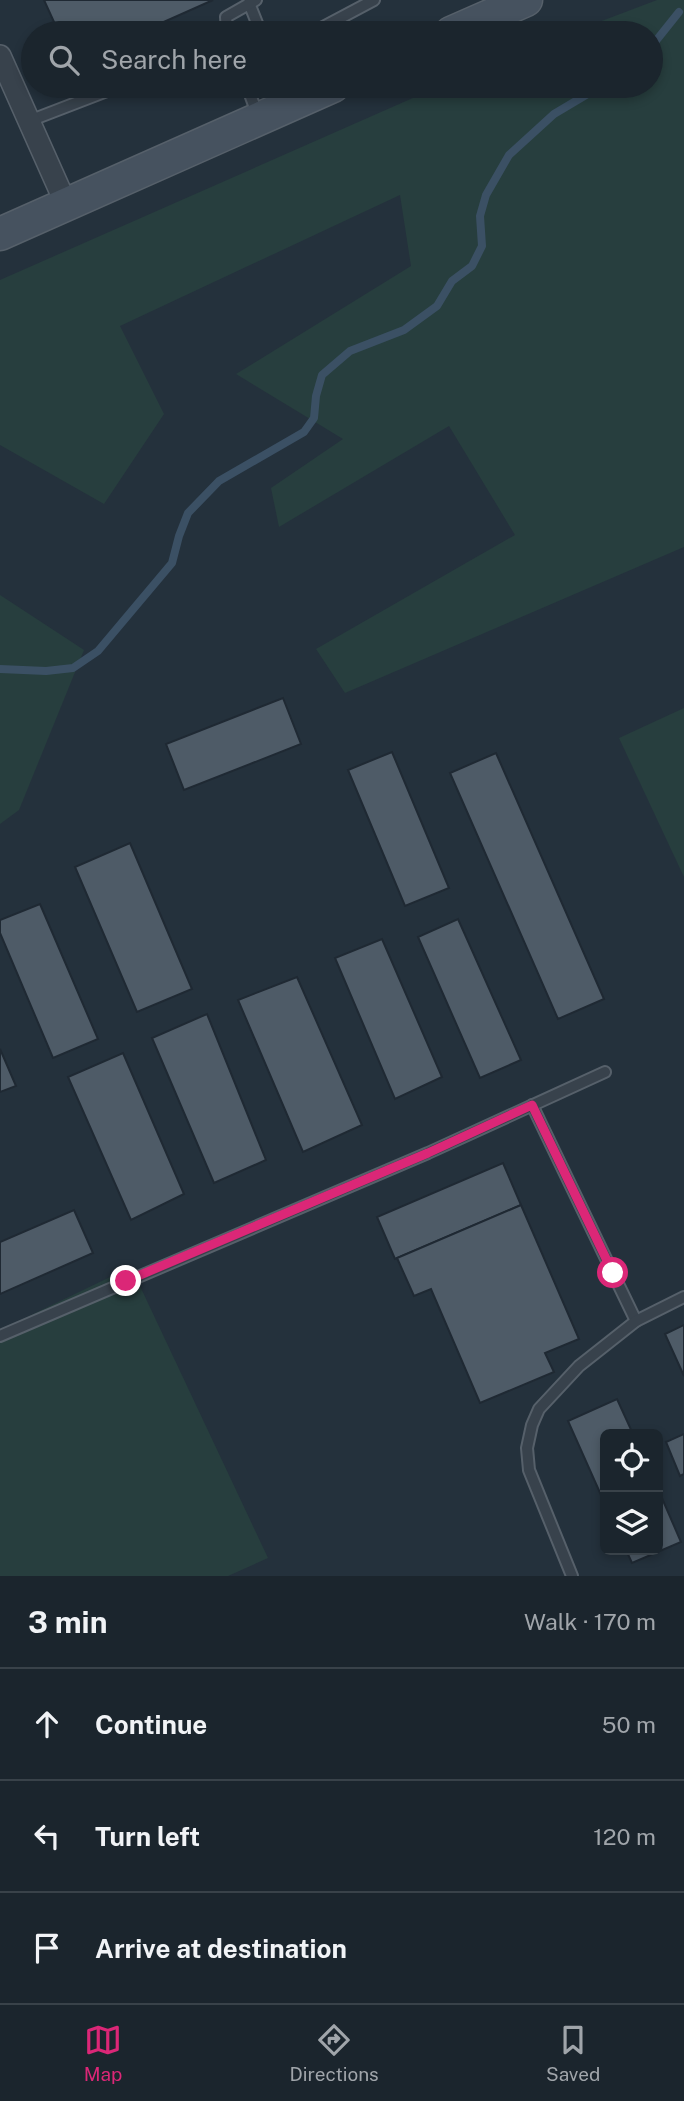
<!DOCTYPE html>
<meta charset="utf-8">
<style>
:root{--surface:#1b252d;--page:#283139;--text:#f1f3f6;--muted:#a0a5aa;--line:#394249;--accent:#db2777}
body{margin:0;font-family:"Public Sans",sans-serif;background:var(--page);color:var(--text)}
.controls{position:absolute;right:21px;bottom:21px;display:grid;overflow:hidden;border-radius:10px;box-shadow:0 4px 10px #0003}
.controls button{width:63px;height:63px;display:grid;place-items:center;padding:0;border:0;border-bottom:2px solid var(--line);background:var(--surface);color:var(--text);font:35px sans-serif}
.stop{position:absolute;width:21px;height:21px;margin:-16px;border:5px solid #db2777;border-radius:50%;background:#fff}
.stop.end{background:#db2777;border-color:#fff;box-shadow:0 2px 7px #0008}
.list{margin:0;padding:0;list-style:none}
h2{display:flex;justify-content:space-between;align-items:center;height:91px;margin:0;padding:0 28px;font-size:30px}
h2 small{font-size:23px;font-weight:400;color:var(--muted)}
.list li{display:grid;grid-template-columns:46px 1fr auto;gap:21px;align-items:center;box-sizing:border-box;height:112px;padding:0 28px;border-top:2px solid var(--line)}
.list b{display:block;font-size:26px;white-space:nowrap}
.list em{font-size:23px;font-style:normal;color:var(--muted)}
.icon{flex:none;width:38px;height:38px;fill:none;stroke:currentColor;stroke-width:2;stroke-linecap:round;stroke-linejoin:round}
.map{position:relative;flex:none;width:684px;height:1576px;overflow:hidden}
.search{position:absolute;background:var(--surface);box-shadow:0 4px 10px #0003;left:21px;right:21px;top:21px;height:77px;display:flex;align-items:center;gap:18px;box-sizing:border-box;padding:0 24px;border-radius:38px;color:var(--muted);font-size:26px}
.sheet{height:427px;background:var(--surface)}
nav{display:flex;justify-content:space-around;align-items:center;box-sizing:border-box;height:98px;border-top:2px solid var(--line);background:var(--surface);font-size:19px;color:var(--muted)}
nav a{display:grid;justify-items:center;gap:4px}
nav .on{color:var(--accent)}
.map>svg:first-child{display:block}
.green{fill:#273e3e}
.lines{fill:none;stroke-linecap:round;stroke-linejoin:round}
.stream{stroke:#3b5064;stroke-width:8}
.building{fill:#4e5b67;stroke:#1f2933;stroke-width:2}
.lane-casing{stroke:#56606a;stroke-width:14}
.street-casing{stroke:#56606a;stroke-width:24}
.secondary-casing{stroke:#56606a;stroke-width:35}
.lane{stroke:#38424c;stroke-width:10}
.street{stroke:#38424c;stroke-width:21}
.secondary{stroke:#46525f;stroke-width:32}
.route{stroke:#db2777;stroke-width:9}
</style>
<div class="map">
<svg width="684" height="1576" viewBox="0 0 684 1576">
<rect width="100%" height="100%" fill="#24313c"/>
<g class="green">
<path d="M657 0H684V547L345 693 316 649 515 535 449 426 279 527 271 488 343 439 236 374 411 266 400 195 120 326 164 414 104 504 0 445V280L440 86H651V33H570Z"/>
<path d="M0 595 84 650 19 810 0 824Z"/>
<path d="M684 708V877L619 738Z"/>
<path d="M131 1267 268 1558 228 1576H0V1330Z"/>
</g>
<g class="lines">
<g class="stream">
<path d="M651 47 679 12"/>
<path d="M0 669 46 671 73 668 98 651 172 563 179 536 188 513 219 481 304 432 314 418 316 396 322 375 350 351 404 330 437 306 452 281 472 266 482 246 480 216 486 195 509 155 554 114 601 86"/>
</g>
</g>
<g class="building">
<path d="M44 0H213L139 33H59Z"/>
<path d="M283 698 301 744 184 790 166 744Z"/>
<path d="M392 752 449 888 405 906 348 770Z"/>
<path d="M496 753 604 999 558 1019 450 773Z"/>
<path d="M130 843 192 989 137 1012 75 867Z"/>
<path d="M40 904 98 1039 53 1058 0 933V920Z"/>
<path d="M458 919 521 1060 480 1078 418 937Z"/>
<path d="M382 939 442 1077 395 1099 335 958Z"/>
<path d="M297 977 362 1125 303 1152 238 1000Z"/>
<path d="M207 1014 266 1160 214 1183 152 1038Z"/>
<path d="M0 1049 16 1086 0 1092Z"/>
<path d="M123 1053 184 1194 131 1220 68 1077Z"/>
<path d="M503 1163 521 1205 395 1259 377 1217Z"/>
<path d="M521 1205 579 1339 545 1353 554 1372 480 1403 431 1289 414 1296 397 1258Z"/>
<path d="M74 1210 93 1253 0 1294V1242Z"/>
<path d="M684 1325V1376L665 1334Z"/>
<path d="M617 1399 633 1434H605V1504L568 1421Z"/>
<path d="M684 1434V1474L680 1476 666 1442Z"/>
<path d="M658 1489 681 1542 632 1563 626 1550H658Z"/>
</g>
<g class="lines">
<defs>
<g id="lane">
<path d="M249 3 261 33"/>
<path d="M227 33 226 17 256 0"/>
<path d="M312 33 374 0"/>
<path d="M247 86 258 116"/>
<path d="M29 121 120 86"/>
<path d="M532 1105 636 1321"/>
<path d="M0 1336 428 1153 605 1072"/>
<path d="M572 1576 529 1470 527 1448 532 1425 539 1409 579 1366 636 1321 684 1297"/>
</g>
<path id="street" d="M0 56 66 204"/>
<g id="secondary">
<path d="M451 33 526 0"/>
<path d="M0 234 333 86"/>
</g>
</defs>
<use href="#lane" class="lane-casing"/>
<use href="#street" class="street-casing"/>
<use href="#secondary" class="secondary-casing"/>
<use href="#lane" class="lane"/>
<use href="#street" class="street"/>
<use href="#secondary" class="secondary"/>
</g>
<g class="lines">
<path class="route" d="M126 1281 428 1153 532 1105 613 1273"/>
</g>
</svg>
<div class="controls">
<button><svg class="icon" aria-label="locate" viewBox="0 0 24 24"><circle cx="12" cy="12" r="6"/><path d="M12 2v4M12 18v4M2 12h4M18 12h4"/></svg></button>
<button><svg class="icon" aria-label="layers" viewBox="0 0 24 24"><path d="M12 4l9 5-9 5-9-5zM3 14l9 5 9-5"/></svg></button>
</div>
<div class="stop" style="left:613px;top:1273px"></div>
<div class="stop end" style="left:126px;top:1281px"></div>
<div class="search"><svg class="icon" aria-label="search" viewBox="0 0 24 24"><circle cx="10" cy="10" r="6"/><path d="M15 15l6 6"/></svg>Search here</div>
</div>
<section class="sheet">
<h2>3 min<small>Walk · 170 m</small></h2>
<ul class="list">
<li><svg class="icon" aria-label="ahead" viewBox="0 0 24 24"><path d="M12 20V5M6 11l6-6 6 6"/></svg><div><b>Continue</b></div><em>50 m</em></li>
<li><svg class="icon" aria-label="left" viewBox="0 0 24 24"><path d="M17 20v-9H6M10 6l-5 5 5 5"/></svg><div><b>Turn left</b></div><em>120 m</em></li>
<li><svg class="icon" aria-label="arrive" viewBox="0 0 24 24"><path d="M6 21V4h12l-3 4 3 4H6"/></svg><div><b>Arrive at destination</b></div></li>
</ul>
</section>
<nav>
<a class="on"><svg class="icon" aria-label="map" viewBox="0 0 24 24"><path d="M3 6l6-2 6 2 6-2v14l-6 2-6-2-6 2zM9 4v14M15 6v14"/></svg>Map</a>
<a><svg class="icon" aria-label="directions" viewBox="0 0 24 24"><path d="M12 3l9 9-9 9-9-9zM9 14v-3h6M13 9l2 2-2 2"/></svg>Directions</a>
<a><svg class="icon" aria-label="saved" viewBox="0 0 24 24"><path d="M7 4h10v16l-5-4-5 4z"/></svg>Saved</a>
</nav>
